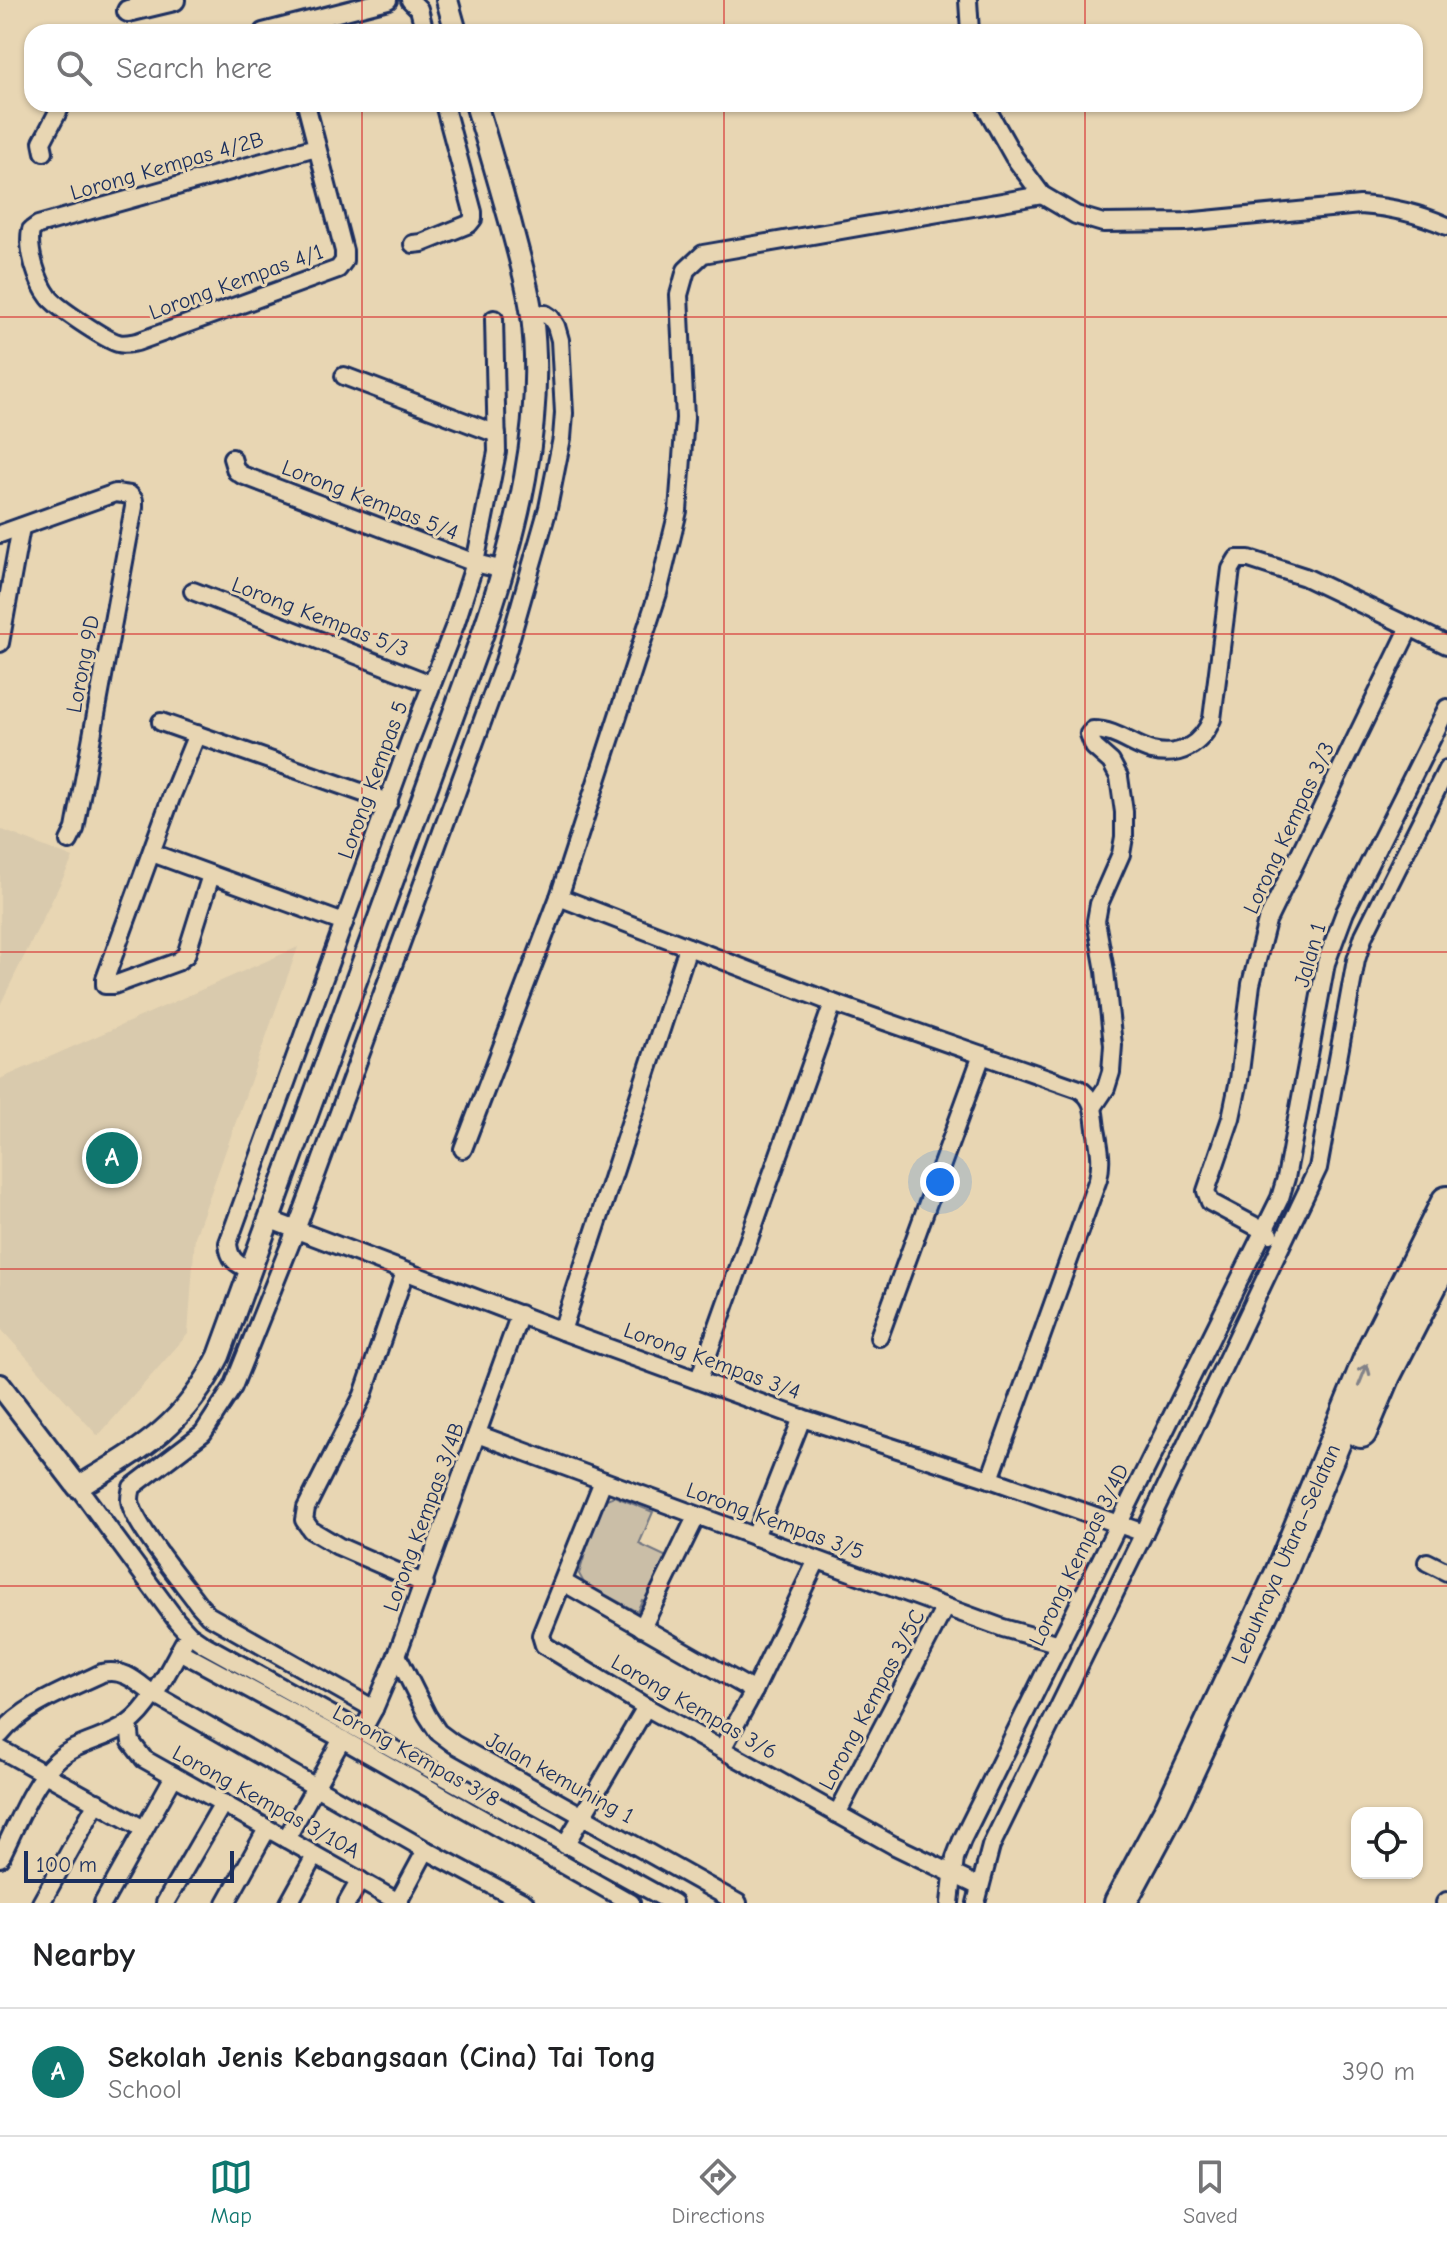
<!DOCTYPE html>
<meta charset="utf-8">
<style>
:root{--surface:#fff;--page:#f2f2f2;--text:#202124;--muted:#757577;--line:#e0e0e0;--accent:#0f766e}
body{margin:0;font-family:"Comic Neue",sans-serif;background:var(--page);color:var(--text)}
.controls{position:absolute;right:24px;bottom:24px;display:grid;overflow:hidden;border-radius:16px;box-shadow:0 2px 6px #0004}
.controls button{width:72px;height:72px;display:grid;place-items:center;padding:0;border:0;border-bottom:2px solid var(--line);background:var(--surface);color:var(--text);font:40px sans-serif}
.scale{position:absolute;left:24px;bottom:20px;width:210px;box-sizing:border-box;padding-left:8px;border:4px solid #1b2f5e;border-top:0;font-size:22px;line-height:28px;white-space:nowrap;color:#1b2f5e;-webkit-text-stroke:6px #e8d6b3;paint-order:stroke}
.you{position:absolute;left:940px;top:1182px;width:28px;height:28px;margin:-20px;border:6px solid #fff;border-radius:50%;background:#1a73e8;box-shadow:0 0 0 12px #1a73e833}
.badge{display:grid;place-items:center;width:52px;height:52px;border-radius:50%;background:var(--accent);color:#fff;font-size:26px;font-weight:700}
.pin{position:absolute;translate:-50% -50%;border:4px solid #fff;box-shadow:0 2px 8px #0006}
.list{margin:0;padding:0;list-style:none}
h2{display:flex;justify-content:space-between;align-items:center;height:104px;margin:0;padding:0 32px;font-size:34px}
h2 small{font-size:26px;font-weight:400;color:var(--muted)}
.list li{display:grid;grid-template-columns:52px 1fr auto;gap:24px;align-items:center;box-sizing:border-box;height:128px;padding:0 32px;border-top:2px solid var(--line)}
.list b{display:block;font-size:30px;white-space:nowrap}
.list p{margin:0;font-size:26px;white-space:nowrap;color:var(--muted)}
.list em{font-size:26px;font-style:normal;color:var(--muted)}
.icon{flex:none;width:44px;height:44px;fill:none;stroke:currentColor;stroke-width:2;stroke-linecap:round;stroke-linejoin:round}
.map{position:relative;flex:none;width:1447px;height:1903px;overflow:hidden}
.search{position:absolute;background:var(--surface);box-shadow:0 2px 6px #0004;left:24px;right:24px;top:24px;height:88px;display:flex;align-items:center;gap:20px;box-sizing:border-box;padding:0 28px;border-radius:24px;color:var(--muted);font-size:30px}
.sheet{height:232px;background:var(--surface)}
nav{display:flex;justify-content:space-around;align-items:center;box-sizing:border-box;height:112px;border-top:2px solid var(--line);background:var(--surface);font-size:22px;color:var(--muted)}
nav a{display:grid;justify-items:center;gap:4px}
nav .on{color:var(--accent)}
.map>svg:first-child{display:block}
.built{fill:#d9caad}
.green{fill:#cabea7;stroke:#727682;stroke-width:2}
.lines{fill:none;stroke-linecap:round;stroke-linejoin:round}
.minor-casing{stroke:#1b2f5e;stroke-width:22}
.tertiary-casing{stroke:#1b2f5e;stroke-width:26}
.motorway-casing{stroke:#1b2f5e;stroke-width:36}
.minor{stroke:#e8d6b3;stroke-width:16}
.tertiary{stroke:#e8d6b3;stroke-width:20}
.motorway{stroke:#e8d6b3;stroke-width:30}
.oneway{stroke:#828288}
.grid{fill:none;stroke:#d62828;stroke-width:2;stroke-opacity:0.55}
.labels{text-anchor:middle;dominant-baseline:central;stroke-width:6;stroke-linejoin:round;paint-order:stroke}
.street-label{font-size:22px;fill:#1b2f5e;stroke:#e8d6b3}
</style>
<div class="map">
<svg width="1447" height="1903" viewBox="0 0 1447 1903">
<rect width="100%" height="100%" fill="#e8d6b3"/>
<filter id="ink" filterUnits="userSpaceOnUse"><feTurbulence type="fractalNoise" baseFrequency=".0125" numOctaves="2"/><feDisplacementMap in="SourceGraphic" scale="16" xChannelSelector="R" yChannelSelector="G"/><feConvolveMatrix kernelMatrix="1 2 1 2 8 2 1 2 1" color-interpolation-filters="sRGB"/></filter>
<g filter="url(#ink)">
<g class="built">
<path d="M0 829 73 858 0 1005Z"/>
<path d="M298 947 195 1237 188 1334 98 1436 0 1328V1079Z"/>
</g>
<path class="green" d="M614 1496 653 1512 639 1544 669 1558 649 1603 642 1600 637 1612 584 1583 579 1574 600 1504 604 1500Z"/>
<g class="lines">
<defs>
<g id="minor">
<path d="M410 0 419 9 425 32"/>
<path d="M968 0 970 32"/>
<path d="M263 32 388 0"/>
<path d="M306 104 344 251V261L338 269 137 342C131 343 124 345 118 343 106 340 56 307 49 297 37 281 27 250 31 230L38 225 316 147"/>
<path d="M984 104 1014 157 1042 195 1076 215 1103 223 1185 222 1360 205C1392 207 1418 213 1447 226"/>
<path d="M44 152 42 142 62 104"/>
<path d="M413 244 422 243 469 224 473 219V212L444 104"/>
<path d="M344 376 497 434"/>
<path d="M232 458 236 471 242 475 475 563 504 570"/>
<path d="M0 534 115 493 130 495 134 500V507L75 829 69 841"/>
<path d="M193 591 431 684"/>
<path d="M0 643 21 527"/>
<path d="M161 722 389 802"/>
<path d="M197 734 172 795 105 979V985H114L177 962 186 955 211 875"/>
<path d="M152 853 344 923"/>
<path d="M559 897 833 1003 1079 1089C1097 1100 1093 1116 1097 1134 1100 1151 1102 1162 1098 1179L990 1479"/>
<path d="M1094 1106 1106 1088 1111 1072 1113 1045 1105 971 1096 921 1099 904 1121 854 1124 837V812L1119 777 1111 762 1094 747 1089 734 1093 730C1116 730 1131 745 1152 751 1180 758 1202 744 1212 719L1231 569 1237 559H1249L1305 577 1410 627"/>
<path d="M463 1149 559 897 658 593 678 511 685 418 679 295 686 270 703 254 1042 195"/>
<path d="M268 1219 562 1331 802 1418 990 1479 1144 1533"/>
<path d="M1270 1234 1210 1202 1206 1191 1231 1118 1239 1080 1251 984 1267 921 1410 627 1447 645"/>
<path d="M250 1270C236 1264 229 1259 228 1243L409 743 455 625 475 563 497 452 494 319"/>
<path d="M405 1272 363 1395 306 1508 304 1520 311 1530 338 1546 425 1584"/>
<path d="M562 1331 688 947"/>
<path d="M879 1337 982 1055"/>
<path d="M699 1379 833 1003"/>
<path d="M477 1434 902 1591 1003 1628 1060 1644"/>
<path d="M603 1481 541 1635 544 1645 646 1707 893 1845 980 1887"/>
<path d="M78 1487 177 1621 189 1634 205 1645 673 1903"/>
<path d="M755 1537 802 1418"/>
<path d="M1427 1562 1447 1572"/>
<path d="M563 1582 754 1691"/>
<path d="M642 1628 696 1517"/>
<path d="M179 1651 342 1739 631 1903"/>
<path d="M397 1655 427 1715 438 1732 454 1744 738 1903"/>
<path d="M374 1709 208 1615 199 1605C184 1584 132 1523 130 1500 130 1494 131 1492 132 1487L203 1433 233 1387 296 1230 503 665 548 508 562 438 564 413 560 340 556 326 551 318 545 314H532"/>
<path d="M129 1724 131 1742 144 1759 400 1903"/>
<path d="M362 1731 374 1709 397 1655 520 1314"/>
<path d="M0 1735C25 1704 67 1690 102 1673 124 1668 137 1682 153 1694L426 1850 525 1903"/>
<path d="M0 1749 144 1829"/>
<path d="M722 1749 754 1691 817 1560"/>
<path d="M837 1814 945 1607"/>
<path d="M286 1839 342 1739"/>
<path d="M565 1845 646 1707"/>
<path d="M0 1858C16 1827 31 1784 56 1761 77 1741 106 1740 128 1724 151 1708 170 1667 184 1642"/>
<path d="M398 1902 426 1850"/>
<path d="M41 1903 97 1802"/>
<path d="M103 1903 174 1776"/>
<path d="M165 1903 223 1803"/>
<path d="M226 1903 267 1829"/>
<path d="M289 1903 315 1856"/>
<path d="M347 1903 360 1880"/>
<path d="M950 1903 955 1858 962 1840 1280 1198 1286 1178 1326 963 1345 912 1447 708"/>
<path d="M976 1903 991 1846 1144 1533 1318 1168 1356 960 1364 935 1447 769"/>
<path d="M1445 1903 1447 1901"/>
</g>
<g id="tertiary">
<path d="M447 0 456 32"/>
<path d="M128 11 174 0"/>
<path d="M0 1385 78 1487C142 1449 184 1426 219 1356L483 633C517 533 545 423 532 316 528 284 518 253 510 221 499 182 488 143 476 104"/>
</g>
<g id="motorway">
<path d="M1361 1432 1385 1375 1447 1254"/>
<path d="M1120 1903 1171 1808 1280 1575 1374 1347 1447 1202"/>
</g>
</defs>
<use href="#minor" class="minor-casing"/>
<use href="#tertiary" class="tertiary-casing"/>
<use href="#motorway" class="motorway-casing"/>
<use href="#minor" class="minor"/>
<use href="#tertiary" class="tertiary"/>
<use href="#motorway" class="motorway"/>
</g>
<defs><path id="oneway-shaft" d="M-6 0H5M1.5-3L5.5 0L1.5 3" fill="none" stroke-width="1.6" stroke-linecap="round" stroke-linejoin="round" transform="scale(2)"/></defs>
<use class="oneway" href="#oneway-shaft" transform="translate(1363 1375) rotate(-68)"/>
</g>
<path class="grid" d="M362 0V32M724 0V32M1085 0V32M362 104V1903M724 104V1903M1085 104V1903M0 317H1447M0 634H1447M0 952H1447M0 1269H1447M0 1586H1447"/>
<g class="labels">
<g class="street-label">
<text transform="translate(167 166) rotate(-16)">Lorong Kempas 4/2B</text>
<text transform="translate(236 282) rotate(-20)">Lorong Kempas 4/1</text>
<text transform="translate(370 500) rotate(21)">Lorong Kempas 5/4</text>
<text transform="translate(320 617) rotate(21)">Lorong Kempas 5/3</text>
<text transform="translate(83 664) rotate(-79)">Lorong 9D</text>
<text transform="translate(373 780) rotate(-70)">Lorong Kempas 5</text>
<text transform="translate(1289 828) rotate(-65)">Lorong Kempas 3/3</text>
<text transform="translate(1310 955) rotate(-74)">Jalan 1</text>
<text transform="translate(712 1361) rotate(20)">Lorong Kempas 3/4</text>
<text transform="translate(424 1517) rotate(-70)">Lorong Kempas 3/4B</text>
<text transform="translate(775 1521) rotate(20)">Lorong Kempas 3/5</text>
<text transform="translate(1286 1554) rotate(-66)">Lebuhraya Utara–Selatan</text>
<text transform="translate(1079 1555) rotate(-64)">Lorong Kempas 3/4D</text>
<text transform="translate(872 1700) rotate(-62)">Lorong Kempas 3/5C</text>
<text transform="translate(694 1707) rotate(30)">Lorong Kempas 3/6</text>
<text transform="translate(416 1756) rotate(29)">Lorong Kempas 3/8</text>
<text transform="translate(560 1778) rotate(29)">Jalan kemuning 1</text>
<text transform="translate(266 1802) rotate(29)">Lorong Kempas 3/10A</text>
</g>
</g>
</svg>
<div class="controls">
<button><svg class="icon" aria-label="locate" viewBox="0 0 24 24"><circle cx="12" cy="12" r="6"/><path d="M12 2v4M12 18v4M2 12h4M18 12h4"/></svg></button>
</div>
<div class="scale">100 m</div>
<div class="you"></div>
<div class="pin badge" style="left:112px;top:1158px">A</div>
<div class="search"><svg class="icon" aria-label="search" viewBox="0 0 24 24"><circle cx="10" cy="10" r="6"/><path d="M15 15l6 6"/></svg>Search here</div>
</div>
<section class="sheet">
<h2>Nearby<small></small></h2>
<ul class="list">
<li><span class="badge">A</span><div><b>Sekolah Jenis Kebangsaan (Cina) Tai Tong</b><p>School</p></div><em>390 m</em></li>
</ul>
</section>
<nav>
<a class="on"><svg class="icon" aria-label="map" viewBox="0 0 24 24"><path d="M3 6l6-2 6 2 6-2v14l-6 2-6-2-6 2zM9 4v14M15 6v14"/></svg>Map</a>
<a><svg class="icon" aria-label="directions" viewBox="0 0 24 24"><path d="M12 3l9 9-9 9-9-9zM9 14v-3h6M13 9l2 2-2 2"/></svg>Directions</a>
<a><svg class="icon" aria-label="saved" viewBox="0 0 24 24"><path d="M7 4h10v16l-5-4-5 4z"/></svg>Saved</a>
</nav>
